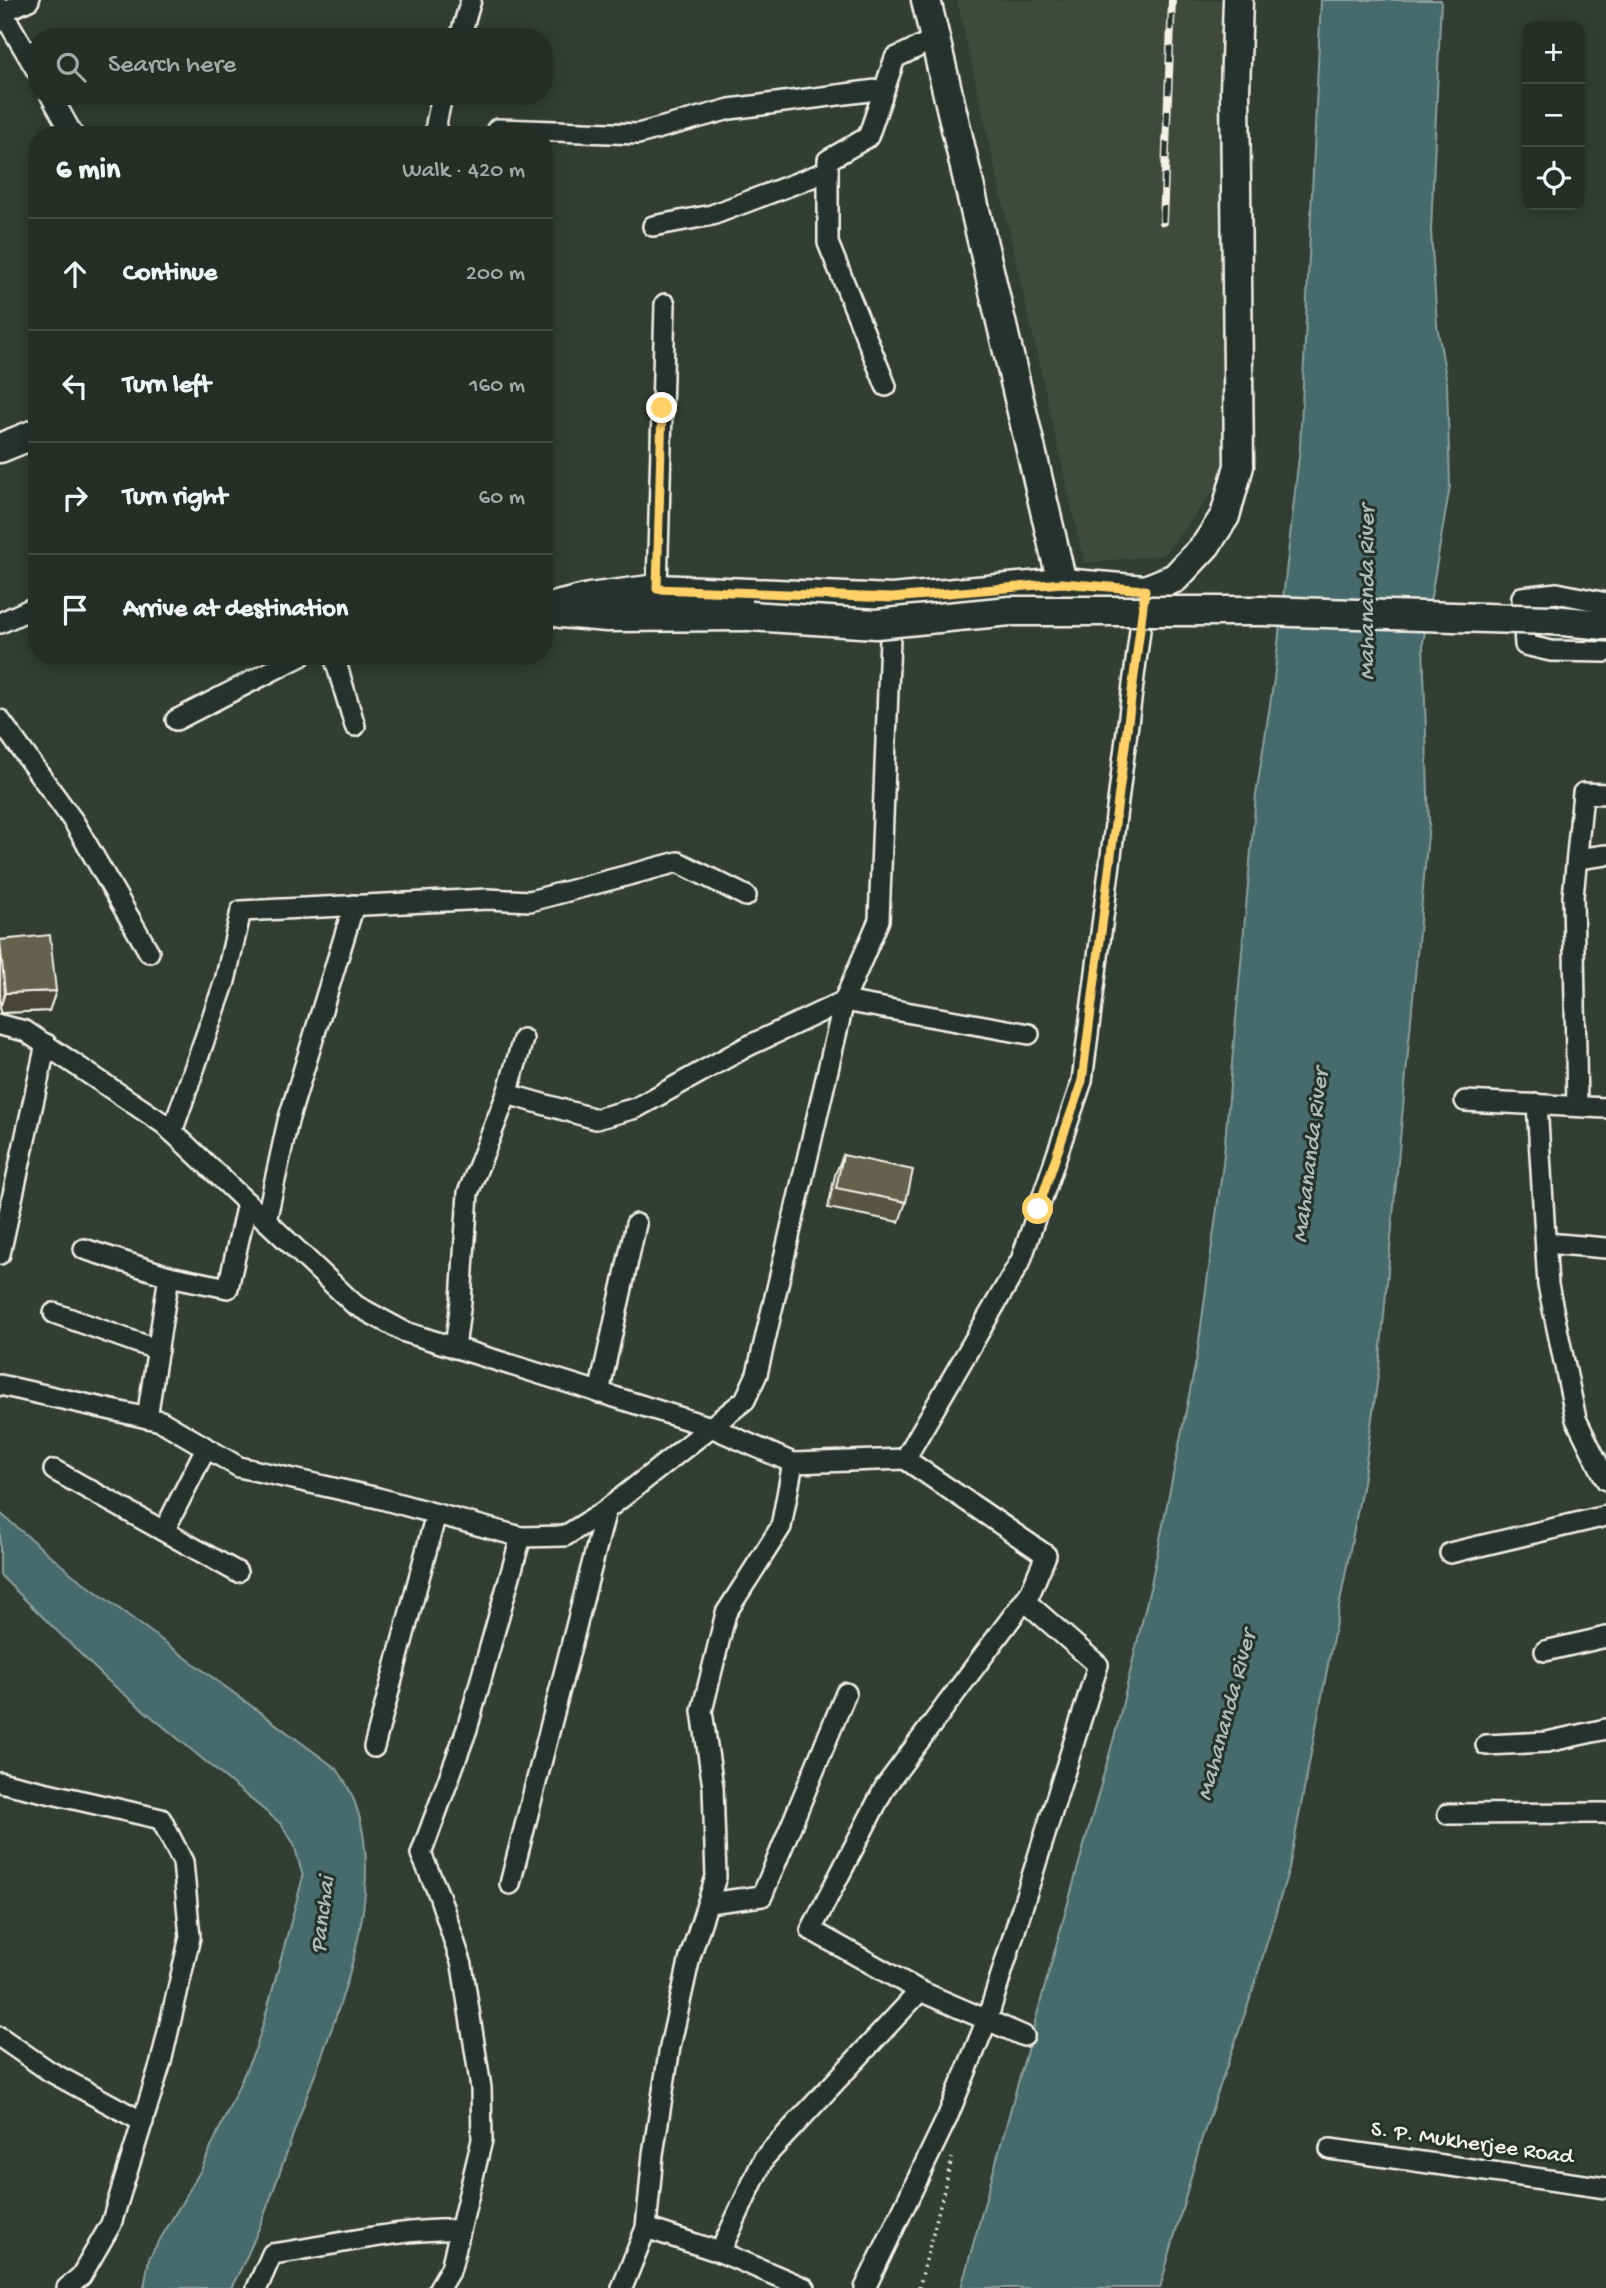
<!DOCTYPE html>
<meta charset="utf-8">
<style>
:root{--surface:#262e27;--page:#323a33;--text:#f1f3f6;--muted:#a4a8a7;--line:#424a44}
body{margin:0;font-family:"Gochi Hand",sans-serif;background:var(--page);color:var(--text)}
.controls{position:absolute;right:21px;top:21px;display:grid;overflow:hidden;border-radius:14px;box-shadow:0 4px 18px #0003}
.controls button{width:63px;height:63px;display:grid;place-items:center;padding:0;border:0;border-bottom:2px solid var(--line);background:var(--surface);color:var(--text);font:35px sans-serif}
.stop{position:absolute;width:21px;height:21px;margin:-16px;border:5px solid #ffd166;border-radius:50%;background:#fff}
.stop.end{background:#ffd166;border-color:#fff;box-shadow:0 2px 7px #0008}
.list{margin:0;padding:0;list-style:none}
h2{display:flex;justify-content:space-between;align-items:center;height:91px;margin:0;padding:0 28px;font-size:30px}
h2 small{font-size:23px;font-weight:400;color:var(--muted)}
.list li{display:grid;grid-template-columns:46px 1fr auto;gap:21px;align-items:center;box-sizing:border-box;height:112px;padding:0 28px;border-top:2px solid var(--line)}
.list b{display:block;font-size:26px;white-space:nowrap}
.list em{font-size:23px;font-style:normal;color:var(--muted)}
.icon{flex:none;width:38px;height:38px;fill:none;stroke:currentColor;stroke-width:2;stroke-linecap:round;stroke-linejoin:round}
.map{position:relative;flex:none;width:1606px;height:2288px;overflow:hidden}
.search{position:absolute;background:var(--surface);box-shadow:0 4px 18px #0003;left:28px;top:28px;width:525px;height:77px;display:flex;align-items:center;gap:18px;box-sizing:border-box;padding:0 24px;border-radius:28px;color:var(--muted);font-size:26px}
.panel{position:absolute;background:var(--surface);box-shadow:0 4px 18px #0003;left:28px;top:126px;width:525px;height:539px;border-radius:28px}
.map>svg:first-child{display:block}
.built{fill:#41483c}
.water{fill:#476a6c;stroke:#8ca09e;stroke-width:2}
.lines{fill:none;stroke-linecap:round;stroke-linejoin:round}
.street-casing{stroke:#f4f1e8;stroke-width:24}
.secondary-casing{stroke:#f4f1e8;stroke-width:33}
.path{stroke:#f4f1e8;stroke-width:3.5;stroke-dasharray:2 5;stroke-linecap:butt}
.street{stroke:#26332d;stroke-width:19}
.secondary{stroke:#26332d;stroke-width:28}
.rail-casing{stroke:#f4f1e8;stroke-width:8}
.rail{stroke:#26332d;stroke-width:5;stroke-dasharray:16;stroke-linecap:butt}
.secondary-bridge-casing{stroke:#f4f1e8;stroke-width:33;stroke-linecap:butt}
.secondary-bridge{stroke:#26332d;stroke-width:28}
.wall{fill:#565543;stroke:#f4f1e8;stroke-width:2}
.shaded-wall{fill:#464537;stroke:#f4f1e8;stroke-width:2}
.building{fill:#64634e;stroke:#f4f1e8;stroke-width:2}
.route{stroke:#ffd166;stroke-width:9}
.labels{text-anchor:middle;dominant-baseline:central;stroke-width:6;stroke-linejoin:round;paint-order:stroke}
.street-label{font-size:23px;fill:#f4f1e8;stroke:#26332d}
.water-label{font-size:24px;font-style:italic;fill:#afbbb6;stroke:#26332d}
</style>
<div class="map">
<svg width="1606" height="2288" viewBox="0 0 1606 2288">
<rect width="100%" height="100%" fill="#323d34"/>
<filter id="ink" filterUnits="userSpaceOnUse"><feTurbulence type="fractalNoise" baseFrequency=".0143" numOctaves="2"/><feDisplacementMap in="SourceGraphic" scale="14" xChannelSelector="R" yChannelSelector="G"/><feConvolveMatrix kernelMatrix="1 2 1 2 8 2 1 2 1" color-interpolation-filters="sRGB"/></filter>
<g filter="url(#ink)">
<path class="built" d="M957 0H1230L1223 479 1164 555 1084 563Z"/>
<g class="water">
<path d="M1321 0H1441L1431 231 1437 325 1447 383 1450 486 1423 643 1429 823 1379 1369 1363 1482 1289 1868 1252 1993 1201 2141 1160 2288H961L1118 1723 1151 1584 1197 1356 1223 1164 1256 795 1274 679 1300 447Z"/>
<path d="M0 1513 72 1574 337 1769C406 1865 335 2016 300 2115 279 2173 261 2233 231 2288H144L149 2258 201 2170 255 2050 264 2021 303 1877 294 1844 281 1824 106 1679 0 1575Z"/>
</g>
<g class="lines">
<defs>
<g id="street">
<path d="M0 8 37 71"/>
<path d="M0 13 29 0"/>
<path d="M460 37 471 0"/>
<path d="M51 96 73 135"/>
<path d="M436 124 442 96"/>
<path d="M496 135 497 129 638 134 730 109 884 89"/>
<path d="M653 226 712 215 828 171"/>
<path d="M886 386 828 243V160L868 137 895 58 935 39"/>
<path d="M657 589 665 304"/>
<path d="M1606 603 1557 593 1522 597 1525 645 1551 651 1606 652"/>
<path d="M0 623 37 606"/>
<path d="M334 656 355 726"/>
<path d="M0 720 74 822 149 952"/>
<path d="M176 720 301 656"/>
<path d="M1577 859 1606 855"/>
<path d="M0 1025 25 1031 164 1124 355 1305 405 1332 711 1427 793 1463 905 1459 1046 1555 1030 1593 885 1787 811 1930 920 1991 1024 2036"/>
<path d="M507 1094 596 1119 636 1108 748 1046 844 1001 1029 1034"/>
<path d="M1465 1101 1606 1108"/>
<path d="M1537 1104 1548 1285 1576 1419 1606 1480"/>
<path d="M1577 1106 1573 897 1583 793 1606 794"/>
<path d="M172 1132 225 981 241 911 488 899 530 901 678 862 746 896"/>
<path d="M266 1221 288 1121 354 905"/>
<path d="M1546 1243 1606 1248"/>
<path d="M84 1249 169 1276 228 1288 247 1203"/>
<path d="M0 1254 46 1044"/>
<path d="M54 1313 158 1350"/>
<path d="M455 1348 461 1301 468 1193 507 1094 523 1039"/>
<path d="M0 1385 161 1421 239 1467 378 1498 521 1537 565 1536 606 1510 745 1400 757 1374 844 1001 879 920 891 613"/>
<path d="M599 1393 636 1224"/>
<path d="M147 1418 169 1276"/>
<path d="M905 1459 1021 1260 1082 1081 1144 599"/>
<path d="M54 1470 237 1572"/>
<path d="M164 1531 206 1448"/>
<path d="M1450 1553 1606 1516"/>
<path d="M1545 1651 1606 1637"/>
<path d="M1486 1745 1547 1742 1606 1729"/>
<path d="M374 1747 436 1514"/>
<path d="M0 1782 161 1819 183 1862 190 1937 161 2062 111 2224 81 2276 67 2288"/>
<path d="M1448 1814 1606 1813"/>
<path d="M510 1884 606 1510"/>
<path d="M708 1903 762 1896 846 1693"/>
<path d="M0 2037 49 2071 143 2122"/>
<path d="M1330 2149 1606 2188"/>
<path d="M646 2228 720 2252 764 2158 920 1991"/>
<path d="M720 2252 805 2288"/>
<path d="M257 2288 272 2254C333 2246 398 2228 460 2230"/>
<path d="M439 2288 451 2268 482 2140 481 2088 462 1965 439 1895 421 1854 467 1729 521 1537"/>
<path d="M622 2288 646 2228 653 2154 670 2047 690 1957 716 1877 713 1787 702 1711 726 1613 781 1527 793 1463"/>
<path d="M865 2288 947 2118 987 2020 1098 1665 1025 1601"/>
</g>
<g id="secondary">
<path d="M926 0 1062 583"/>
<path d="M0 448 37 433"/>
<path d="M544 609 589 598 657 589 892 599 1062 583 1145 590 1175 578 1206 545 1225 516 1239 466 1235 91 1238 0"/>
<path d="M561 613 607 617 750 616"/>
<path d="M1552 620 1606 625"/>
</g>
</defs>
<use href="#street" class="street-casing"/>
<use href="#secondary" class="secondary-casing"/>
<path class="path" d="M919 2288 952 2158"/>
<use href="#street" class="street"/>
<use href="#secondary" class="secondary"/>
<defs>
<path id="rail" d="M1163 222 1172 0"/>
</defs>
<use href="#rail" class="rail-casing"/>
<use href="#rail" class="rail"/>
<defs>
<path id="secondary-bridge" d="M750 616 876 624 1010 611H1261L1552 620"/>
</defs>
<use href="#secondary-bridge" class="secondary-bridge-casing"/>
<use href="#secondary-bridge" class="secondary-bridge"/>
</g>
<g class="wall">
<path d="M0 940 56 991 49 1011 0 1013Z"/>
<path d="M843 1155 906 1202 899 1222 828 1208 835 1175Z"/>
</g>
<path class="shaded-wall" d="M56 991 49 1011 0 1013V1008L5 993Z"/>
<g class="building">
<path d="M50 935 56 991 5 993 0 940Z"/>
<path d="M843 1155 913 1170 906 1202 836 1188Z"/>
</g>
</g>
<g class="lines" filter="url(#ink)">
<path class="route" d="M662 408 657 589 892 598 1062 583 1145 590 1082 1081 1038 1209"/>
</g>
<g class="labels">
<g class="street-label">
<text transform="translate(1472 2144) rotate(8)">S. P. Mukherjee Road</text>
</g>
<g class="water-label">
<text transform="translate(1368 593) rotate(-90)">Mahananda River</text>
<text transform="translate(1312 1156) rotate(-83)">Mahananda River</text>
<text transform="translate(1228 1716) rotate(-75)">Mahananda River</text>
<text transform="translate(324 1915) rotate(-83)">Panchai</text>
</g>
</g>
</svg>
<div class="controls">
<button>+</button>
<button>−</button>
<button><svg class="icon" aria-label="locate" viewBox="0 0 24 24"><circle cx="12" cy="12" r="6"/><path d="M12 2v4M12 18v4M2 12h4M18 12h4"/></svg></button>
</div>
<div class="stop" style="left:1038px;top:1209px"></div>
<div class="stop end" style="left:662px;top:408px"></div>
<div class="search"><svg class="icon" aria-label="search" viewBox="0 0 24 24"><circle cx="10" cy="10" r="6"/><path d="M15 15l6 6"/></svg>Search here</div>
<section class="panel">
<h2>6 min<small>Walk · 420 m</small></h2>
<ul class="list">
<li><svg class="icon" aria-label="ahead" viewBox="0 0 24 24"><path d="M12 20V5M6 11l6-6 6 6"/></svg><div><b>Continue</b></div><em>200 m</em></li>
<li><svg class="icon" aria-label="left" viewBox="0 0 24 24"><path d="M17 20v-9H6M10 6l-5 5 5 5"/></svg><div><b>Turn left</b></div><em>160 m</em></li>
<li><svg class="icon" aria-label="right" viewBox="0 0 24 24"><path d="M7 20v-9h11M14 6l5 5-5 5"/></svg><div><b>Turn right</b></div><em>60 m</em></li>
<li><svg class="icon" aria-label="arrive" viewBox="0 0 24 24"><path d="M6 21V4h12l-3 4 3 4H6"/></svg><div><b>Arrive at destination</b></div></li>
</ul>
</section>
</div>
